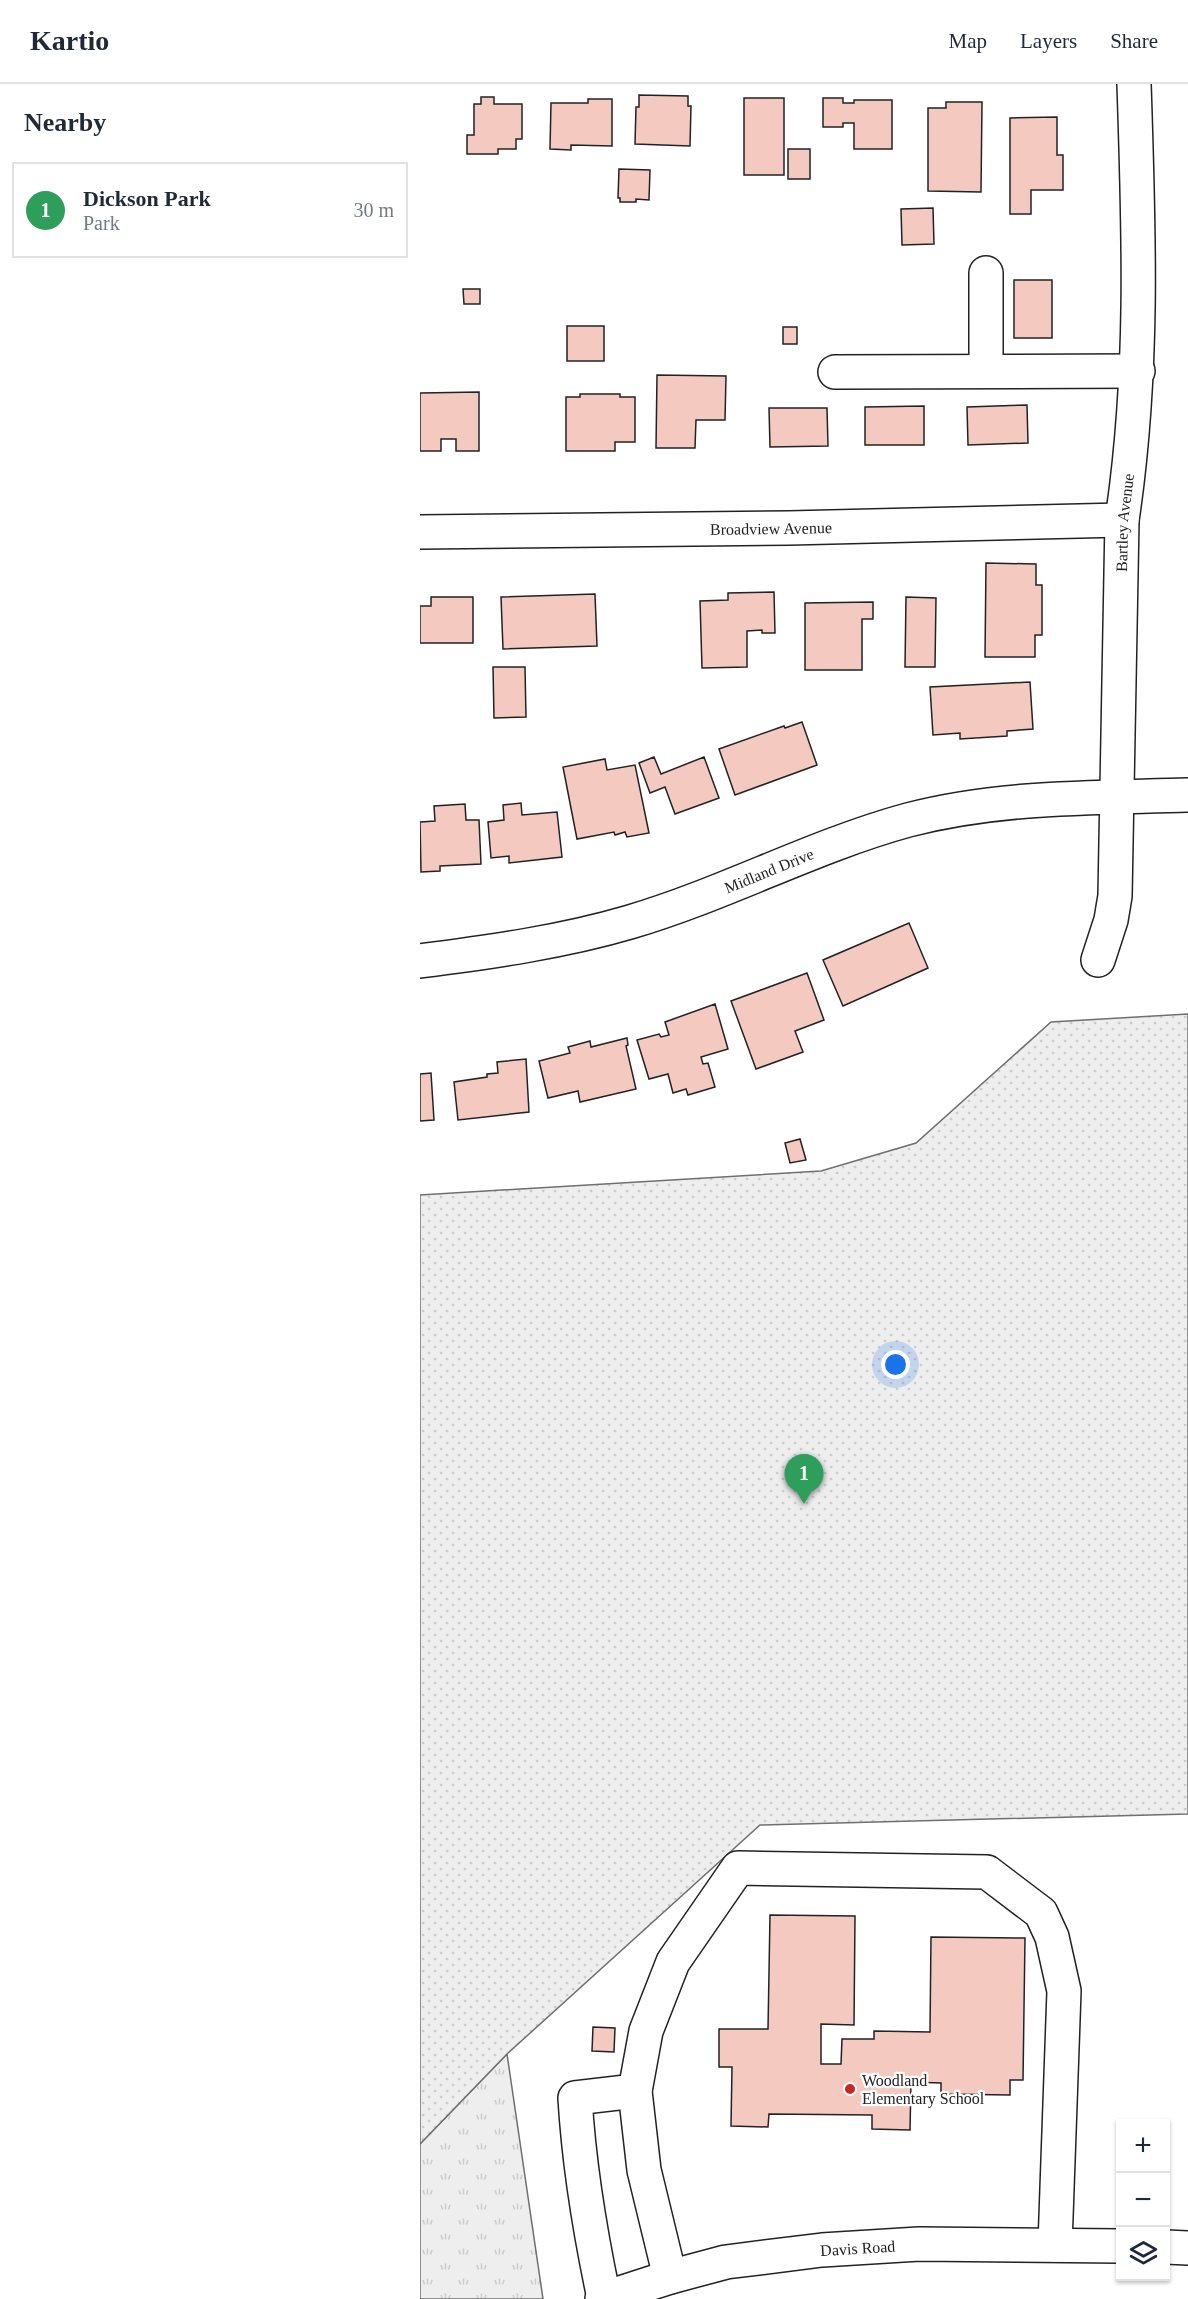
<!DOCTYPE html>
<meta charset="utf-8">
<style>
:root{--surface:#fff;--page:#f2f2f3;--text:#1f2937;--muted:#747a83;--line:#e0e1e3;--accent:#111827}
body{margin:0;font-family:Georgia,serif;background:var(--page);color:var(--text)}
.controls{position:absolute;right:18px;bottom:18px;display:grid;overflow:hidden;border-radius:0px;box-shadow:0 2px 4px #0004}
.controls button{width:54px;height:54px;display:grid;place-items:center;padding:0;border:0;border-bottom:2px solid var(--line);background:var(--surface);color:var(--text);font:30px sans-serif}
.you{position:absolute;left:476px;top:1281px;width:21px;height:21px;margin:-15px;border:4px solid #fff;border-radius:50%;background:#1a73e8;box-shadow:0 0 0 9px #1a73e833}
.badge{display:grid;place-items:center;width:39px;height:39px;border-radius:50%;background:var(--accent);color:#fff;font-size:20px;font-weight:700}
.pin{position:absolute;translate:-50% -50px;filter:drop-shadow(0 2px 3px #0008)}
.pin::after{content:'';position:absolute;top:32px;width:21px;height:18px;background:inherit;clip-path:polygon(0 0,100% 0,50% 100%)}
.list{margin:0;padding:0;list-style:none}
h2{display:flex;justify-content:space-between;align-items:center;height:78px;margin:0;padding:0 24px;font-size:26px}
h2 small{font-size:20px;font-weight:400;color:var(--muted)}
.list li{display:grid;grid-template-columns:39px 1fr auto;gap:18px;align-items:center;box-sizing:border-box;height:96px;margin:0 12px 12px;padding:0 12px;border:2px solid var(--line);border-radius:0px}
.list b{display:block;font-size:22px;white-space:nowrap}
.list p{margin:0;font-size:20px;white-space:nowrap;color:var(--muted)}
.list em{font-size:20px;font-style:normal;color:var(--muted)}
.icon{flex:none;width:33px;height:33px;fill:none;stroke:currentColor;stroke-width:2;stroke-linecap:round;stroke-linejoin:round}
.map{position:relative;flex:none;width:768px;height:2215px;overflow:hidden}
header{display:flex;align-items:center;gap:36px;box-sizing:border-box;height:84px;padding:0 30px;background:var(--surface);border-bottom:2px solid var(--line)}
header strong{font-size:28px}
nav{display:flex;gap:33px;margin-inline-start:auto;font-size:21px}
main{display:flex}
aside{flex:1;background:var(--surface)}
.map>svg:first-child{display:block}
.grass{fill:url(#grass-tufts);stroke:#6f6f6f;stroke-width:1.5}
.park{fill:url(#park-dots);stroke:#6f6f6f;stroke-width:1.5}
.building{fill:#f3c9c0;stroke:#222;stroke-width:1.5}
.lines{fill:none;stroke-linecap:round;stroke-linejoin:round}
.minor-casing{stroke:#222;stroke-width:36}
.minor{stroke:#fff;stroke-width:33}
.poi-dot{fill:#c62828;stroke:#fff;stroke-width:2}
.labels{text-anchor:middle;dominant-baseline:central;stroke-width:4.5;stroke-linejoin:round;paint-order:stroke}
.street-label{font-size:16px;fill:#222;stroke:#fff}
.poi-label{font-size:16px;fill:#222;stroke:#fff;text-anchor:start}
</style>
<header>
<strong>Kartio</strong>
<nav><a>Map</a><a>Layers</a><a>Share</a></nav>
</header>
<main>
<aside>
<h2>Nearby<small></small></h2>
<ul class="list">
<li><span class="badge" style="background:#2e9e5b">1</span><div><b>Dickson Park</b><p>Park</p></div><em>30 m</em></li>
</ul>
</aside>
<div class="map">
<svg width="768" height="2215" viewBox="0 0 768 2215">
<defs>
<pattern id="grass-tufts" width="24" height="20" patternUnits="userSpaceOnUse" patternTransform="scale(1.5)"><rect width="24" height="20" fill="#eee"/><path d="M3 7l-1-3M5 7V3M7 7l1-3M15 17l-1-3M17 17v-4M19 17l1-3" fill="none" stroke="#ccc"/></pattern>
<pattern id="park-dots" width="8" height="8" patternUnits="userSpaceOnUse" patternTransform="scale(1.5)"><rect width="8" height="8" fill="#eee"/><path d="M2 2h.1M6 6h.1" fill="none" stroke="#ccc" stroke-width="1.8" stroke-linecap="round"/></pattern>
</defs>
<rect width="100%" height="100%" fill="#fff"/>
<path class="grass" d="M87 1970 123 2215H0V2060Z"/>
<path class="park" d="M768 930V1730L340 1741 87 1970 0 2060V1111L401 1087 496 1059 631 938Z"/>
<g class="building">
<path d="M219 11 268 12V22H271L270 62 215 60 216 23H219Z"/>
<path d="M61 13H74V20H102V55H96V65H78V70H47V51H54V20H61Z"/>
<rect x="324" y="14" width="40" height="77"/>
<path d="M403 14H423V19H434V16H472V65H434V39H423V43H403Z"/>
<path d="M168 15H192V62L151 61V66L130 65 131 19H168Z"/>
<path d="M526 18H562L561 108 508 107V24H526Z"/>
<path d="M637 33V71H643V106H611V130H590V34Z"/>
<rect x="368" y="65" width="22" height="30"/>
<path d="M199 85 230 86 229 116 216 115V118H200V114H198Z"/>
<path d="M513 124 514 160 482 161 481 125Z"/>
<rect x="594" y="196" width="38" height="58"/>
<path d="M43 205H60V220H44Z"/>
<rect x="147" y="242" width="37" height="35"/>
<rect x="363" y="243" width="14" height="17"/>
<path d="M237 291 306 292 305 336H276L275 364H236Z"/>
<path d="M59 308V367H36V355H21V367H0V309Z"/>
<path d="M160 310H200V313H215V358H195V367H146V313H160Z"/>
<path d="M607 321 608 359 548 361 547 323Z"/>
<path d="M504 322V361H445V323Z"/>
<path d="M349 324H407L408 362 350 363Z"/>
<path d="M566 479 616 480V501H622V551H615V573H565Z"/>
<path d="M354 508 355 549H342V546L327 547V583L282 584 280 517 308 516V509Z"/>
<path d="M175 510 177 562 83 565 81 513Z"/>
<path d="M11 513H53V559H0V522H11Z"/>
<path d="M486 513 516 514 515 583H485Z"/>
<path d="M453 518V535H442V586H385V519Z"/>
<path d="M73 583H105L106 633 74 634Z"/>
<path d="M610 598 613 645 587 647V652L540 655V649L513 651 510 603Z"/>
<path d="M382 638 397 681 315 711 299 665 364 642 365 644Z"/>
<path d="M234 673 241 690 284 673 299 714 255 730 245 703 230 709 219 679Z"/>
<path d="M185 675 187 686 215 681 229 749 207 753 205 748 195 751 194 748 157 755 143 683Z"/>
<path d="M101 719 102 731 137 728 142 773 89 779V772L71 774 68 738 84 736 83 721Z"/>
<path d="M45 720 46 736H59L61 780 20 782V787L1 788 0 738 15 737 14 722Z"/>
<path d="M489 839 508 884 423 922 403 876Z"/>
<path d="M387 889 404 936 375 947 383 968 336 985 311 917Z"/>
<path d="M295 920 308 965 281 973 283 980 288 979 295 1003 268 1011 266 1005 253 1009 248 990 229 995 217 956 239 950 241 953 249 951 245 938Z"/>
<path d="M207 954 208 961 206 962 216 1005 160 1018 158 1007 128 1014 119 977 150 969 148 963 170 957 171 963Z"/>
<path d="M106 975 109 1028 38 1036 34 998 67 993V990L78 989 77 978Z"/>
<path d="M11 989 14 1036 0 1037V990Z"/>
<path d="M380 1055 386 1076 370 1079 365 1059Z"/>
<path d="M350 1831 435 1832 434 1941 401 1940V1980H421L422 1955H454V1947L510 1948 511 1853 605 1854 603 1996H590V2011L521 2010V1999L491 1998 490 2046 452 2045V2031L349 2030 348 2043 311 2042 312 1983H299V1945H348Z"/>
<path d="M173 1943 195 1944 194 1968 172 1967Z"/>
</g>
<g class="lines">
<defs>
<g id="minor">
<path d="M566 189V287"/>
<path d="M415 288 718 287"/>
<path id="s1" d="M0 448 369 444 702 436"/>
<path id="s2" d="M678 876 691 836 695 812 702 436C724 289 719 148 714 0"/>
<path id="s3" d="M0 877C70 868 142 858 210 838 305 810 393 762 488 736 580 712 674 714 768 711"/>
<path d="M746 2163 768 2164"/>
<path d="M250 2193 224 2086 215 2007 226 1947 253 1878 318 1784 567 1788 621 1829 632 1853 644 1907 635 2161"/>
<path d="M184 2214C170 2148 159 2082 155 2014L215 2007"/>
<path id="s4" d="M182 2215 250 2193 306 2178 402 2166 499 2160 700 2162"/>
</g>
</defs>
<use href="#minor" class="minor-casing"/>
<use href="#minor" class="minor"/>
</g>
<circle class="poi-dot" cx="430" cy="2005" r="6"/>
<g class="labels">
<g class="street-label">
<text stroke="none"><textPath href="#s2" startOffset="440">Bartley Avenue</textPath></text>
<text stroke="none"><textPath href="#s1" startOffset="351">Broadview Avenue</textPath></text>
<text stroke="none"><textPath href="#s3" startOffset="362">Midland Drive</textPath></text>
<text stroke="none"><textPath href="#s4" startOffset="262">Davis Road</textPath></text>
</g>
<g class="poi-label">
<text x="442" y="1996">Woodland<tspan x="442" dy="18">Elementary School</tspan></text>
</g>
</g>
</svg>
<div class="controls">
<button>+</button>
<button>−</button>
<button><svg class="icon" aria-label="layers" viewBox="0 0 24 24"><path d="M12 4l9 5-9 5-9-5zM3 14l9 5 9-5"/></svg></button>
</div>
<div class="you"></div>
<div class="pin badge" style="left:384px;top:1420px;background:#2e9e5b">1</div>
</div>
</main>
